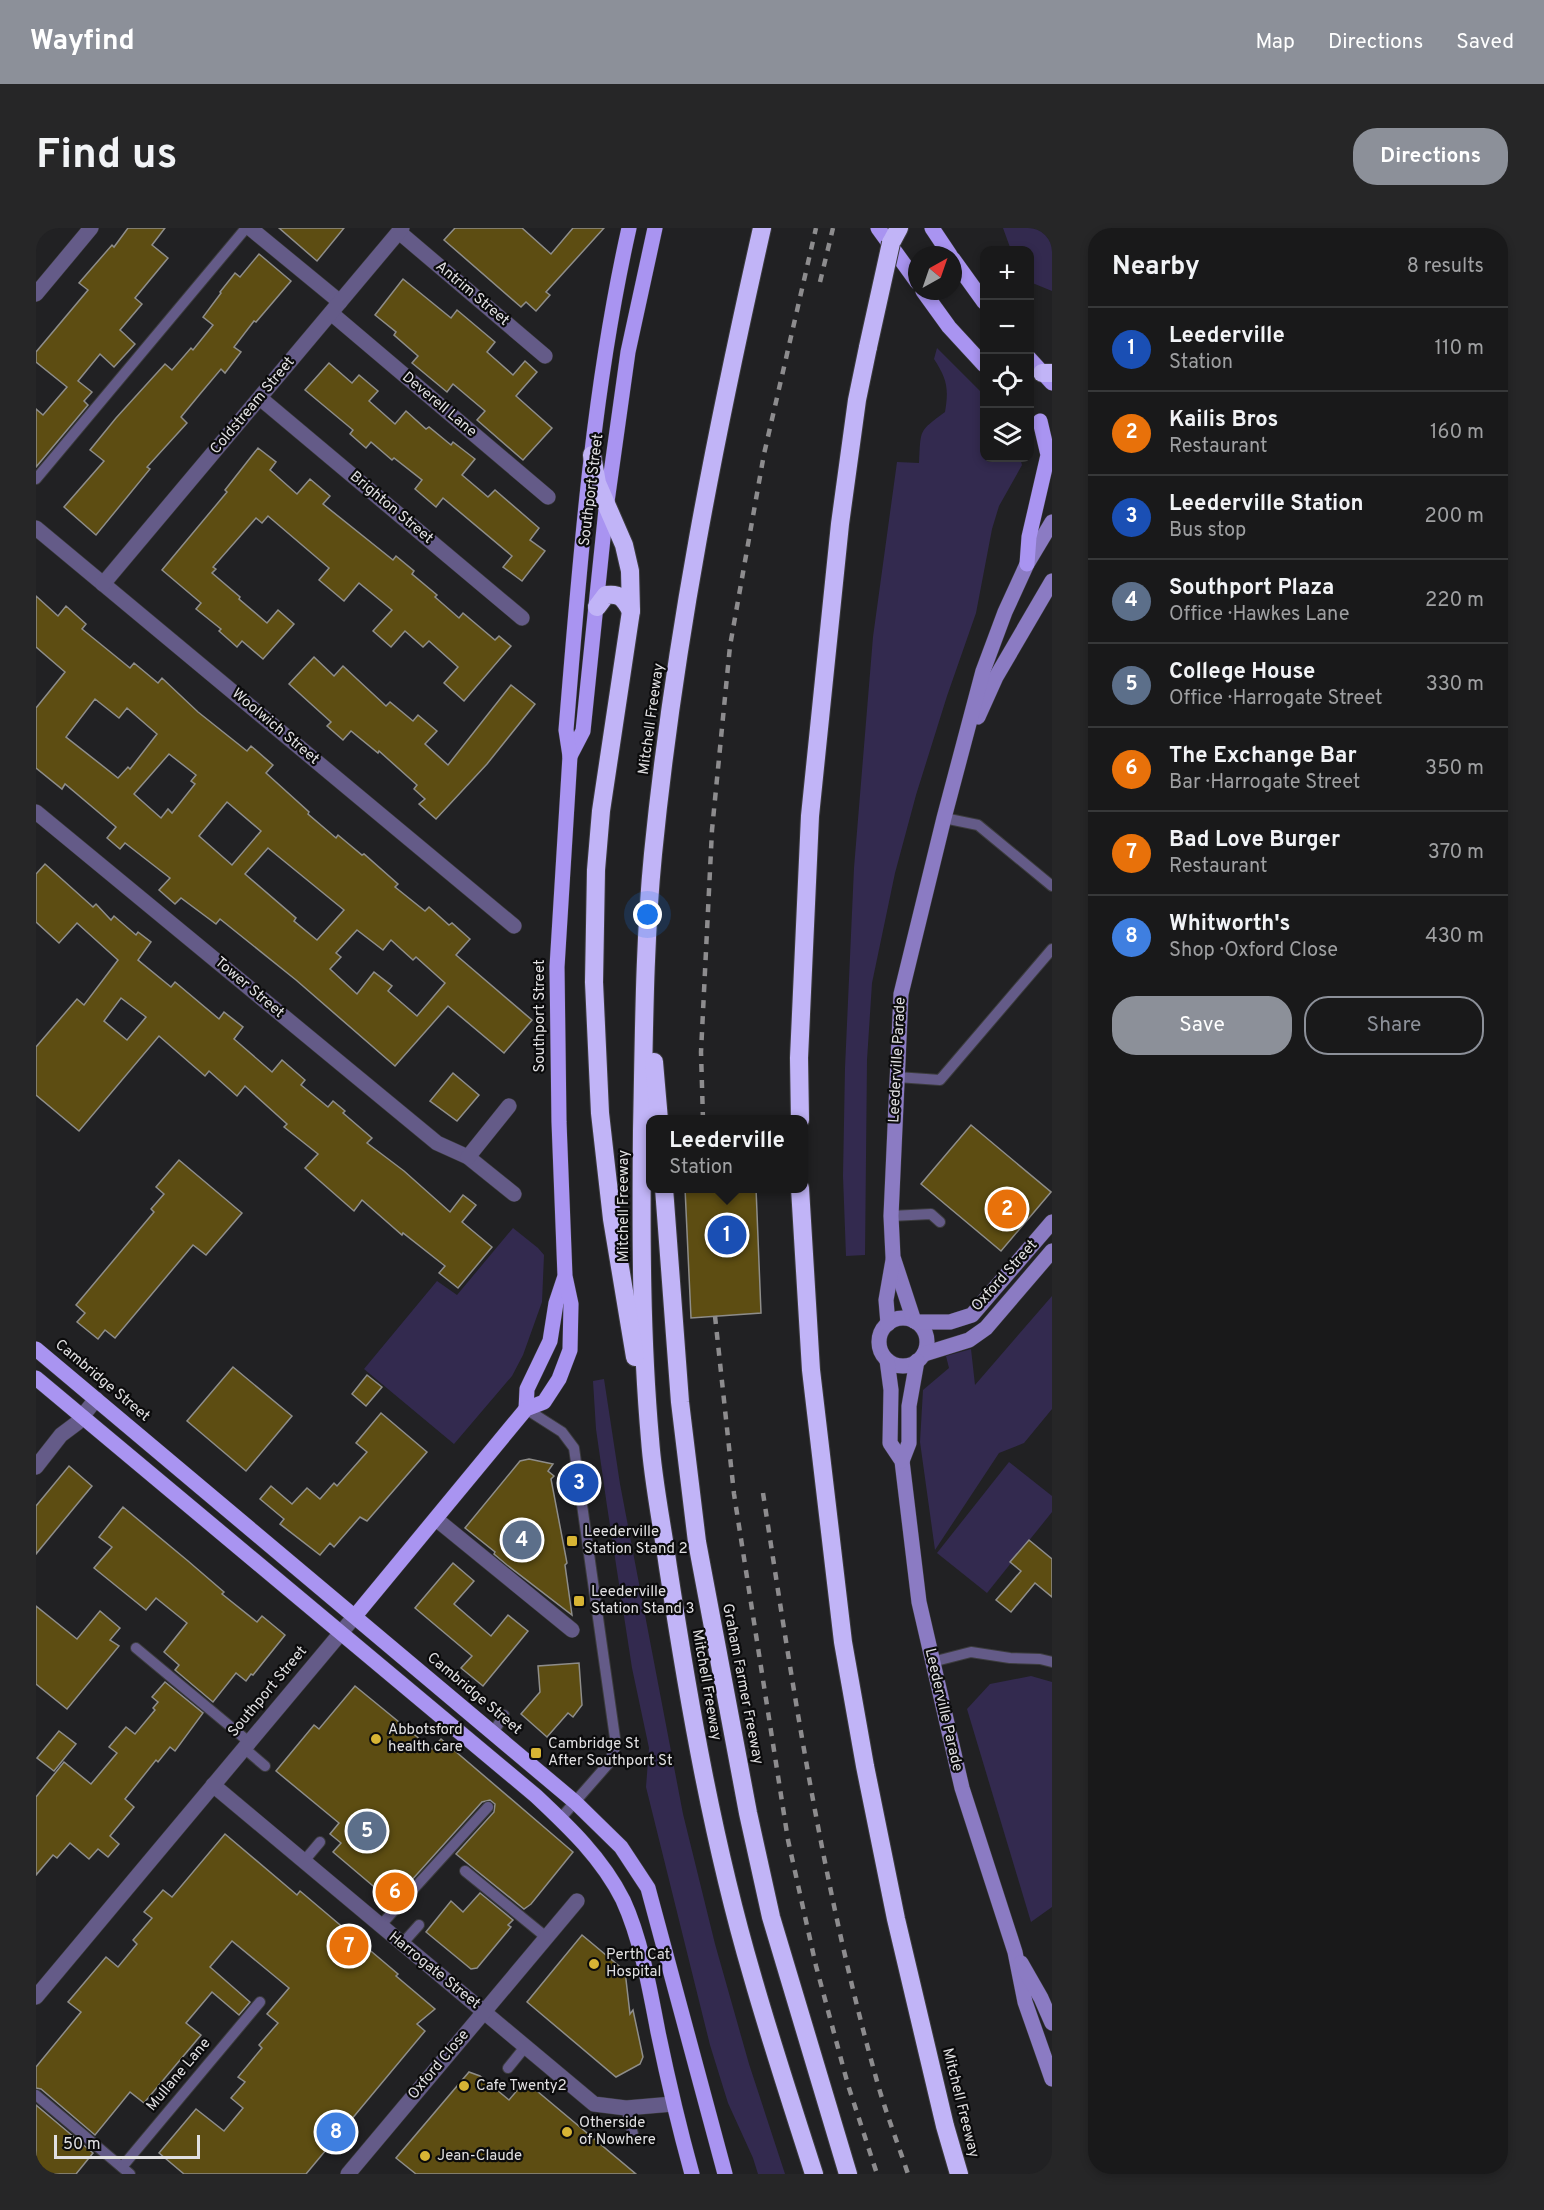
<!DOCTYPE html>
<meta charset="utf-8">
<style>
:root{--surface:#19191a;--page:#262627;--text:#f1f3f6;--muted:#9fa0a2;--line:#373839;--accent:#8c9099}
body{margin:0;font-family:Overpass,sans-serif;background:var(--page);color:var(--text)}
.controls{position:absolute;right:18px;top:18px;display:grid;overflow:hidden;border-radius:12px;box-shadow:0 3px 9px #0003}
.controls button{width:54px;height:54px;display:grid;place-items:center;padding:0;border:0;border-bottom:2px solid var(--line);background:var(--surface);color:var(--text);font:30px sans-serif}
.compass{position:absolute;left:872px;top:18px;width:54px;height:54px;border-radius:50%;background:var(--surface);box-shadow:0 3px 9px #0003;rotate:40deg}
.scale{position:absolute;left:18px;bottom:15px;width:146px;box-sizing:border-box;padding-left:6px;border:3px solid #e1e0e2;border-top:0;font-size:16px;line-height:21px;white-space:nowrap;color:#e1e0e2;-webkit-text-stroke:4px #0b0b0c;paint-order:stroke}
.you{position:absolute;left:612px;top:687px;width:21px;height:21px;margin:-15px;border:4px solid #fff;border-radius:50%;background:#1a73e8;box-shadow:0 0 0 9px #1a73e833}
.badge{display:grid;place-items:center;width:39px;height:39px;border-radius:50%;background:var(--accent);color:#fff;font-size:20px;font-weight:700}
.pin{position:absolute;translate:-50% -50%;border:3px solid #fff;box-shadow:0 2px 6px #0006}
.popup{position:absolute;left:610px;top:887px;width:162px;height:78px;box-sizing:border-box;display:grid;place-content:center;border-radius:12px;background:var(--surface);filter:drop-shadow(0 2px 4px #0005);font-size:20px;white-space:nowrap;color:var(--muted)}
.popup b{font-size:22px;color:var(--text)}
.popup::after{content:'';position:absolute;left:50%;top:100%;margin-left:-12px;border:12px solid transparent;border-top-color:var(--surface)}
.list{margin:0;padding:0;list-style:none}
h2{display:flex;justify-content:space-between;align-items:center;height:78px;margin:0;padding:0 24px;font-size:26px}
h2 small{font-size:20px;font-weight:400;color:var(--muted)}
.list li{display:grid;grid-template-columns:39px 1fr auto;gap:18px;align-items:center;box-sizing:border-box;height:84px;padding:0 24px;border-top:2px solid var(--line)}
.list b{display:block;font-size:22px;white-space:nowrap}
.list p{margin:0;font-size:20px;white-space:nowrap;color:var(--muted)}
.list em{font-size:20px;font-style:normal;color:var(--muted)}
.actions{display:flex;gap:12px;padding:18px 24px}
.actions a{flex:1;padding:14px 0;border:2px solid var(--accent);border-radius:24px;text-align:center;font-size:21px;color:var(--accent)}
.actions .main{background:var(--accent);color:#fff}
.icon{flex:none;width:33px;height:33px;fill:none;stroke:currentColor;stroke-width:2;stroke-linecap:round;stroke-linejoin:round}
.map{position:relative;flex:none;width:1016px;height:1946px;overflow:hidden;border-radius:24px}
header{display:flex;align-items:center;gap:36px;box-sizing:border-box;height:84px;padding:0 30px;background:var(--accent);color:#fff}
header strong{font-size:28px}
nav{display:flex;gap:33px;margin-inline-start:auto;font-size:21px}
.intro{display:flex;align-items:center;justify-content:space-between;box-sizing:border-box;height:144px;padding:0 36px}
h1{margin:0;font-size:42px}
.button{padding:15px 27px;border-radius:24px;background:var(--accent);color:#fff;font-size:21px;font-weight:700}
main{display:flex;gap:36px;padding:0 36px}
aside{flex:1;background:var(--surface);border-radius:24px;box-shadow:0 3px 9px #0003}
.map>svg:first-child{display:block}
.green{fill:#332a4f}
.building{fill:#5d4d12;stroke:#8e8d8a;stroke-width:1.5;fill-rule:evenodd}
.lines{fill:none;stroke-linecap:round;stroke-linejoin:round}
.lane-casing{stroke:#3c3c3e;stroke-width:12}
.street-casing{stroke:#3c3c3e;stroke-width:16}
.secondary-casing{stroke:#3c3c3e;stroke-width:16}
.primary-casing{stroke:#3c3c3e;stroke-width:16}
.highway-casing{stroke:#3c3c3e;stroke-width:20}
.lane{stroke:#645b88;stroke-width:10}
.street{stroke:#645b88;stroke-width:15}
.secondary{stroke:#8b7bc3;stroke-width:15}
.primary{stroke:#a994f1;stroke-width:15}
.highway{stroke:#c1b4f7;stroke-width:18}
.rail{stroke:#8d8c8e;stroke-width:4.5;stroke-dasharray:8 8;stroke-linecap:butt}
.highway-bridge-casing{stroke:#3c3c3e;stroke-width:20;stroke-linecap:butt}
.highway-bridge{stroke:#c1b4f7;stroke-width:18}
.poi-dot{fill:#d7b434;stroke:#0b0b0c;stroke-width:2}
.labels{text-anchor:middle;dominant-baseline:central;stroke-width:4.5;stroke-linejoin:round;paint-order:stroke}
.street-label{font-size:15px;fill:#e1e0e2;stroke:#0b0b0c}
.poi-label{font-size:15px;fill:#e1e0e2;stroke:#0b0b0c;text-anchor:start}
</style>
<header>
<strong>Wayfind</strong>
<nav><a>Map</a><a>Directions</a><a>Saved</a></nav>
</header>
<div class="intro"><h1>Find us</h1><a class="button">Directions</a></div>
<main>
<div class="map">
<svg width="1016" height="1946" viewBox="0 0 1016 1946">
<rect width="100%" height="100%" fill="#212123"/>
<g class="green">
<path d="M967 0H1016V63L994 54 993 22H975Z"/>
<path d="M901 120 948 167V230H984L986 237 963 278 956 301 940 385 911 468 880 567 859 645 836 755 831 832 829 1027 810 1028 807 948 809 840 818 640 837 409 861 234 883 235C885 201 882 204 909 184 913 160 911 151 898 131Z"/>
<path d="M477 1000 502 1020 508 1027 506 1074 487 1127 476 1148 418 1216 328 1141 401 1053 421 1067Z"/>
<path d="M1016 1068V1181L988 1215 963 1225 899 1322 884 1214 887 1162 913 1140 910 1128 935 1121 939 1157Z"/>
<path d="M568 1151 584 1256 647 1586 679 1716 713 1836 749 1946H722L717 1930 692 1875 674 1817 610 1559 613 1520 596 1440 571 1278 560 1201 557 1153Z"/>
<path d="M973 1234 1016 1268V1284L951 1365 901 1325Z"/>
<path d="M995 1448 1016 1454V1679L995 1694 931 1481 954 1456Z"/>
</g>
<g class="building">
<path d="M92 0H129L116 17 132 30 99 70 106 76 84 102 99 116 78 139 64 126 42 153 56 164 48 173 52 177 0 239V181L7 187 31 159 0 134V124L52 62 43 55 76 17 78 19Z"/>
<path d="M243 0H308L281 33Z"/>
<path d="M419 0H486L515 26 537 0H568L510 64 514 67 500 83 490 74 485 79 408 12Z"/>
<path d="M223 26 255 53 220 94 218 93 198 119 205 124 189 145 185 141 164 166 145 189 151 195 111 239 114 241 60 307 28 279 68 233 54 222 80 190 129 136 136 142 155 120 157 122 177 97 167 89 185 65 184 64 199 45 204 49Z"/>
<path d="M367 51 415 90 421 82 459 114 451 124 477 147 489 133 501 144 480 168 516 200 487 232 441 192 449 183 417 156 411 164 376 135 382 128 358 107 360 104 339 87Z"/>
<path d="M293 135 316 155 323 147 342 163 333 173 359 196 370 183 390 201 393 199 415 217 417 214 439 231 426 247 452 269 459 262 503 300 494 312 509 323 486 353 467 339 476 328 407 270 400 279 379 261 386 252 358 230 356 232 335 214 330 220 314 206 317 202 269 162Z"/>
<path d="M222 220 240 234 234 242 261 266 274 251 294 268 287 276 357 332 360 328 378 343 376 346 401 367 399 369 423 390 427 385 459 412 463 408 475 418 428 473 408 455 422 439 393 413 387 419 369 403 355 419 337 403 356 382 323 355 308 373 283 352 293 340 232 288 226 295 220 290 177 339 180 341 176 345 204 369 203 371 231 395 242 382 258 396 227 431 206 413 201 419 183 403 185 401 160 381 165 375 126 342 191 264 189 262Z"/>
<path d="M0 368 22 388 30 378 50 396 46 401 94 440 98 435 122 455 126 450 162 484 211 523 215 518 237 537 230 545 273 584 272 586 300 610 302 607 326 627 328 626 362 656 359 659 389 683 393 679 413 697 416 695 434 711 420 727 496 792 468 825 412 778 359 838 260 752 184 691 180 696 145 670 139 676 123 662 134 650 89 615 84 621 71 610 80 599 29 556 26 561 0 540V480L29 444 0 419ZM59 471 83 490 91 480 121 506 94 541 92 539 82 550 30 509ZM133 526 160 547 155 553 159 556 136 585 132 581 125 590 98 566ZM191 574 225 603 196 637 163 608ZM232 620 308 682 281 712 258 693 260 690 209 646ZM321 702 347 722 355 712 377 732 380 729 409 755 381 788 352 763 356 758 338 744 321 766 294 741 305 729 300 725Z"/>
<path d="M278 429 298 448 307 438 350 478 354 474 377 493 382 487 401 503 389 516 412 537 475 457 499 476 451 536 400 591 383 576 389 571 378 561 381 557 343 523 342 525 315 503 307 512 291 498 295 494 253 456Z"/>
<path d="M9 636 57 679 60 676 75 692 78 688 100 707 102 704 115 714 102 732 135 759 139 754 183 791 188 784 207 799 198 811 236 844 246 832 269 852 265 857 292 879 297 873 309 883 307 885 336 910 331 915 368 943 414 984 427 967 440 977 426 994 456 1019 422 1060 403 1045 409 1038 367 1005 366 1007 326 972 318 983 269 940 282 926 248 899 251 896 209 858 201 868 173 843 169 848 123 808 43 903 0 867V819L41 771 48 777 82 732 41 695 23 715 0 694V646ZM85 770 110 789 91 812 68 793Z"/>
<path d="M417 845 443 867 421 893 394 873Z"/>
<path d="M935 897 1015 964 965 1023 885 956Z"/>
<path d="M143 932 206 985 170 1027 157 1017 79 1110 69 1102 62 1111 41 1094 49 1085 40 1077 118 984 115 981 128 966 120 959Z"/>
<path d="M649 960H720L725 1085 655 1090Z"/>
<path d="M197 1139 256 1188 210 1243 151 1193Z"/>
<path d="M331 1147 346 1159 330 1178 316 1166Z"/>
<path d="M345 1185 391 1224 331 1293 324 1289 298 1319 294 1315 284 1327 244 1296 248 1291 224 1271 235 1258 256 1276 271 1260 284 1271 298 1255 301 1258 331 1224 320 1215Z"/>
<path d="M493 1231 517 1236 512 1243 518 1248 515 1251 531 1335 529 1337 536 1387 471 1337 458 1326 459 1324 429 1300 484 1233Z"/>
<path d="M33 1238 56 1258 0 1326V1278Z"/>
<path d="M87 1279 152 1333 188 1364 186 1366 221 1394 226 1388 249 1407 217 1447 215 1446 210 1453 200 1445 177 1474 139 1442 143 1437 128 1424 151 1395 120 1370 110 1382 58 1340 76 1319 63 1309Z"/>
<path d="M993 1312 1016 1331V1369L999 1355 975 1384 960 1372 985 1343 974 1334Z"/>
<path d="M417 1335 438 1353 418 1376 455 1408 472 1387 492 1403 447 1458 425 1440 436 1428 379 1380Z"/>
<path d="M0 1378 41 1411 64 1383 84 1400 74 1412 83 1418 31 1481 0 1456Z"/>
<path d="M543 1435 546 1477 537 1489 532 1485 511 1509 485 1486 504 1464 502 1438Z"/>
<path d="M129 1454 167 1485 139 1523 134 1519 122 1534 120 1532 89 1571 98 1579 74 1608 83 1616 72 1629 62 1621 53 1631 34 1615 21 1630 17 1627 0 1647V1569L28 1534 55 1556 81 1525 73 1519 90 1499 99 1506 119 1482 117 1480 122 1474 116 1469Z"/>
<path d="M319 1458 396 1521 405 1511 537 1624 495 1676 488 1681 420 1626 458 1584 459 1576 454 1572 446 1574 356 1674 297 1624 305 1615 294 1606 303 1595 240 1543 278 1497 283 1501Z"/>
<path d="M23 1503 40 1516 18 1543 1 1530Z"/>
<path d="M189 1606 261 1667 264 1663 362 1746 360 1748 399 1781 381 1796 389 1803 270 1946H148L123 1925 160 1881 188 1903 207 1880 195 1870 209 1854 202 1849 226 1820 223 1817 242 1795 231 1786 253 1760 196 1713 174 1739 214 1774 203 1787 176 1764 150 1795 165 1807 108 1875 94 1864 59 1907 5 1861 0 1860V1839L45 1784 32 1774 70 1729 82 1739 101 1716 97 1712 116 1690 108 1684 127 1662 136 1669Z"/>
<path d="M444 1665 477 1692 472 1697 475 1699 441 1740 435 1741 390 1704 415 1673 427 1684Z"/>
<path d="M546 1707 589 1743 594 1786 597 1782 607 1829 604 1836 580 1849 491 1774Z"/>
<path d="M433 1844 444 1848 473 1872 489 1853 600 1946H380L360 1930Z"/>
<path d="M0 1877 57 1925 40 1946H0Z"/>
</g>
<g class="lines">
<defs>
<g id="lane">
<path d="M0 251 210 0"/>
<path d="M908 590 942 597 1016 658"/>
<path d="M861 849 904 852 1016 721"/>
<path d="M855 988 895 986 904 994"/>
<path d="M490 1181 526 1204 538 1220 580 1517 573 1535 524 1591"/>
<path d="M100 1420 213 1514"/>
<path d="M896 1434 935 1424 974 1430 1004 1431 1016 1434"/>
<path d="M457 1505 468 1487"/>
<path d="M208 1520 229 1538"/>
<path d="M268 1633 284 1614"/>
<path d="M429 1643 510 1709"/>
<path d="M344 1698 452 1579"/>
<path d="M366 1716 383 1697"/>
<path d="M472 1840 489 1819"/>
<path d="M0 1867 94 1946"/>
<path d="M590 1880 597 1906"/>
<path d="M86 1939 224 1774"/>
</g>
<g id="street">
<path d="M214 0 304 74"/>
<path d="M363 4 509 128"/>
<path d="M0 66 55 0"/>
<path d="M295 85 512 269"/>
<path d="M224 170 486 390"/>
<path d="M0 300 478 698"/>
<path d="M67 356 366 0"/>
<path d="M0 584 401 915 432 929 478 966"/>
<path d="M432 929 473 878"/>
<path d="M0 1239 25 1207 41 1195 60 1171"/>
<path d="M400 1291 536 1402"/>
<path d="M177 1557 558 1876 590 1880 637 1876"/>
<path d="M0 1769 319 1388"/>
<path d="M312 1946 541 1673"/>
</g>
<g id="secondary">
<path d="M942 489 960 449 1016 353"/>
<circle cx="867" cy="1114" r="24"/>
<path d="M878 1093 857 1029 855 988 865 766 908 590 947 443 969 384 991 336 1016 294"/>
<path d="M880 1094H914L936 1087 1016 994"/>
<path d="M852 1096 850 1072 857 1032"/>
<path d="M888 1126 933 1112 950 1100 1016 1023"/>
<path d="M851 1132 855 1162 854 1215 866 1233 883 1374 926 1560 979 1724 989 1774 1016 1851"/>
<path d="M866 1233 873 1215V1178L881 1133"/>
<path d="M985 1735 1005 1770 1016 1795"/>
</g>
<g id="primary">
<path d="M842 0 881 54"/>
<path d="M896 0 914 27"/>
<path d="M917 31 948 74"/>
<path d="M887 63 913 99 948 137"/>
<path d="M993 130 1016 155"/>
<path d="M991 336 993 309 1012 227 1004 193"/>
<path d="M534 528 547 503 570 281 592 124 619 0"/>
<path d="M0 1121 539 1574 585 1619 612 1660 689 1946"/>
<path d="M0 1150 500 1568C533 1599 566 1630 587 1672 605 1711 614 1762 622 1804 632 1852 643 1899 656 1946"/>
<path d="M490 1181 491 1161 514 1113 520 1075 528 1051"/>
<path d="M319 1388 490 1181 508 1174 523 1151 534 1122 535 1076 529 1048 523 894 521 739 534 528 530 502C544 334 556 165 593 0"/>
</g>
<g id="highway">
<path d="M726 0C679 208 638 414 617 626 608 718 608 811 606 903 605 1006 605 1109 614 1211 617 1254 626 1296 632 1339 653 1476 677 1614 716 1747 735 1814 757 1880 778 1946"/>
<path d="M855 15 863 0"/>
<path d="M1006 145H1016"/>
<path d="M556 227 561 255 588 317 594 343 595 383 565 583 560 642 558 754 564 885 576 991 599 1129"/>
<path d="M561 379 570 367C585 365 588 371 595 383"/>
<path d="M618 834 623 892"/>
<path d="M764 892 763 830 774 588 804 296 821 172 832 119"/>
<path d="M628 960 644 1174 661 1314 712 1585 735 1689 812 1946"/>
<path d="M764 960 775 1142 807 1414 829 1538 860 1691 909 1898 923 1946"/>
</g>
</defs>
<use href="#lane" class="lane-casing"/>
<use href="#street" class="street-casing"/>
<use href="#secondary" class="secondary-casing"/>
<use href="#primary" class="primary-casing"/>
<use href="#highway" class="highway-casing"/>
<use href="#lane" class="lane"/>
<use href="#street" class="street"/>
<use href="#secondary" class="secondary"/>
<use href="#primary" class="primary"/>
<use href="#highway" class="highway"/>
<g class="rail">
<path d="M784 54 797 0"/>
<path d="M667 892 665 824 676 602 694 418 728 226 780 0"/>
<path d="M679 1088 698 1266 752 1612 780 1738 812 1857 841 1946"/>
<path d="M727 1265C757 1460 786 1656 839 1846 848 1880 861 1913 872 1946"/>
</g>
<defs>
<path id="highway-bridge" d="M832 119 855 15"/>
</defs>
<use href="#highway-bridge" class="highway-bridge-casing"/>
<use href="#highway-bridge" class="highway-bridge"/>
</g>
<g class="poi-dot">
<rect x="530" y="1307" width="12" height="12" rx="3"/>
<rect x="537" y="1367" width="12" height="12" rx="3"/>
<circle cx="340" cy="1511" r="6"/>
<rect x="494" y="1519" width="12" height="12" rx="3"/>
<circle cx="558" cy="1736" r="6"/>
<circle cx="428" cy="1858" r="6"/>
<circle cx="531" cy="1904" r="6"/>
<circle cx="389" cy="1928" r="6"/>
</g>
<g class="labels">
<g class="street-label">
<text transform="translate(436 66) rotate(40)">Antrim Street</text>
<text transform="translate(403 177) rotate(40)">Deverell Lane</text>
<text transform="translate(217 178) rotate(-50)">Coldstream Street</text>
<text transform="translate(556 262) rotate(-83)">Southport Street</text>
<text transform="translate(355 280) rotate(40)">Brighton Street</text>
<text transform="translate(616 491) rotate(-82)">Mitchell Freeway</text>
<text transform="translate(239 499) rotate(40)">Woolwich Street</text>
<text transform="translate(213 760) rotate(40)">Tower Street</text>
<text transform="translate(504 788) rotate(-90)">Southport Street</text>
<text transform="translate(862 832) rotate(-87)">Leederville Parade</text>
<text transform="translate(588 978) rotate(-90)">Mitchell Freeway</text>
<text transform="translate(969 1048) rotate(-48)">Oxford Street</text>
<text transform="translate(66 1153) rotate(40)">Cambridge Street</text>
<text transform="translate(706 1456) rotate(79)">Graham Farmer Freeway</text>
<text transform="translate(670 1457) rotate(80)">Mitchell Freeway</text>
<text transform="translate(232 1464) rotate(-50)">Southport Street</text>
<text transform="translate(438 1466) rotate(40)">Cambridge Street</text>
<text transform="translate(907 1482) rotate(77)">Leederville Parade</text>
<text transform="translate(398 1743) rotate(39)">Harrogate Street</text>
<text transform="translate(403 1837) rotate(-50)">Oxford Close</text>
<text transform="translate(143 1847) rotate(-50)">Mullane Lane</text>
<text transform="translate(924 1875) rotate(76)">Mitchell Freeway</text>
</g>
<g class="poi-label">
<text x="548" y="1304">Leederville<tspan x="548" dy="17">Station Stand 2</tspan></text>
<text x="555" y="1364">Leederville<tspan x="555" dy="17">Station Stand 3</tspan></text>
<text x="352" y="1502">Abbotsford<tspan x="352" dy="17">health care</tspan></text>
<text x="512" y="1516">Cambridge St<tspan x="512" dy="17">After Southport St</tspan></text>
<text x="570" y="1727">Perth Cat<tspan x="570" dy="17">Hospital</tspan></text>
<text x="440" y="1858">Cafe Twenty2</text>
<text x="543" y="1895">Otherside<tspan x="543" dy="17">of Nowhere</tspan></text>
<text x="401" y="1928">Jean-Claude</text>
</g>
</g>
</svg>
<div class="controls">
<button>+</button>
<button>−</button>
<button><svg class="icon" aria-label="locate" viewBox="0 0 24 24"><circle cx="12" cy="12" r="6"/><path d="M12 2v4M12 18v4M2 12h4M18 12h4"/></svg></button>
<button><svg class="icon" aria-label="layers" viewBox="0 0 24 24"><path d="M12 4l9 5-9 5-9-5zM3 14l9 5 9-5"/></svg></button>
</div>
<svg class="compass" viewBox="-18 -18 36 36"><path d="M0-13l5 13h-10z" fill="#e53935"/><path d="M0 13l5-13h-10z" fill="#9fa0a2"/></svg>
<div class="scale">50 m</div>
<div class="you"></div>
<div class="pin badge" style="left:691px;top:1007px;background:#1a4fb4">1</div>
<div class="popup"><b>Leederville</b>Station</div>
<div class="pin badge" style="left:971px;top:981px;background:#e8710a">2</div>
<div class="pin badge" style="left:543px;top:1255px;background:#1a4fb4">3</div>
<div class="pin badge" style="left:486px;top:1312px;background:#5c6f8a">4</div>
<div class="pin badge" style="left:331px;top:1603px;background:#5c6f8a">5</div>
<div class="pin badge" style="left:359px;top:1664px;background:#e8710a">6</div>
<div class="pin badge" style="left:313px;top:1718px;background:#e8710a">7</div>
<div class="pin badge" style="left:300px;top:1904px;background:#3f7fe0">8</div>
</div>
<aside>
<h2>Nearby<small>8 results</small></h2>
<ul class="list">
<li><span class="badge" style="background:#1a4fb4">1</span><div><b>Leederville</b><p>Station</p></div><em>110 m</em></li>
<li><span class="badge" style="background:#e8710a">2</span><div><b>Kailis Bros</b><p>Restaurant</p></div><em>160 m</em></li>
<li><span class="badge" style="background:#1a4fb4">3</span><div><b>Leederville Station</b><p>Bus stop</p></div><em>200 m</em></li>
<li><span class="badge" style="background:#5c6f8a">4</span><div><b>Southport Plaza</b><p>Office · Hawkes Lane</p></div><em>220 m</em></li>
<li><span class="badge" style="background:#5c6f8a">5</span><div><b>College House</b><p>Office · Harrogate Street</p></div><em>330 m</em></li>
<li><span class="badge" style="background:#e8710a">6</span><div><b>The Exchange Bar</b><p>Bar · Harrogate Street</p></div><em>350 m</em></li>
<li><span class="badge" style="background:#e8710a">7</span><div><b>Bad Love Burger</b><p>Restaurant</p></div><em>370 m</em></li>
<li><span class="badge" style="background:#3f7fe0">8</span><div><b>Whitworth's</b><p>Shop · Oxford Close</p></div><em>430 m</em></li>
</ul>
<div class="actions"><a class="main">Save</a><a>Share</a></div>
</aside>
</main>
